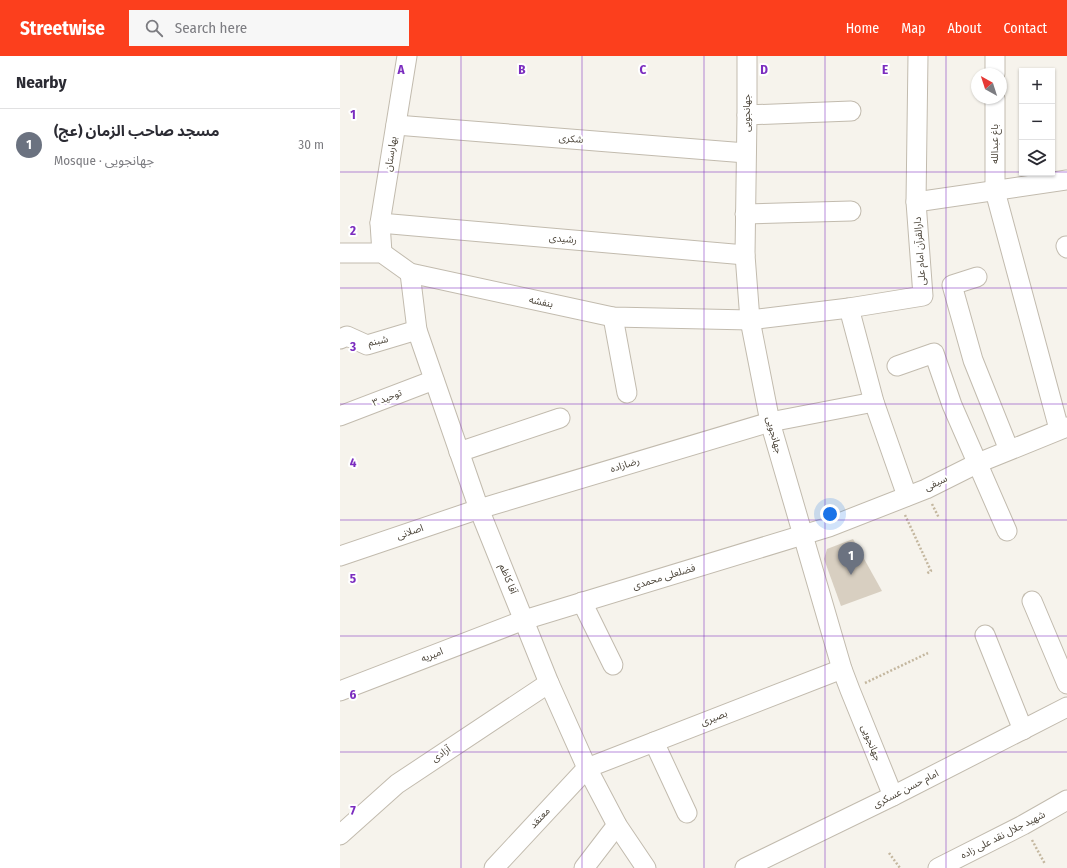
<!DOCTYPE html>
<meta charset="utf-8">
<style>
:root{--surface:#fff;--page:#f7f7f7;--text:#2b2b33;--muted:#7c7c81;--line:#e1e1e2;--accent:#fc3f1d}
body{margin:0;font-family:"Fira Sans Condensed","Noto Sans Arabic",sans-serif;background:var(--page);color:var(--text)}
.controls{position:absolute;right:12px;top:12px;display:grid;overflow:hidden;border-radius:0px;box-shadow:0 1px 3px #0004}
.controls button{width:36px;height:36px;display:grid;place-items:center;padding:0;border:0;border-bottom:1px solid var(--line);background:var(--surface);color:var(--text);font:20px sans-serif}
.compass{position:absolute;left:631px;top:12px;width:36px;height:36px;border-radius:50%;background:var(--surface);box-shadow:0 1px 3px #0004;rotate:321deg}
.you{position:absolute;left:490px;top:458px;width:14px;height:14px;margin:-10px;border:3px solid #fff;border-radius:50%;background:#1a73e8;box-shadow:0 0 0 6px #1a73e833}
.badge{display:grid;place-items:center;width:26px;height:26px;border-radius:50%;background:var(--accent);color:#fff;font-size:13px;font-weight:700}
.pin{position:absolute;translate:-50% -33px;filter:drop-shadow(0 1px 2px #0008)}
.pin::after{content:'';position:absolute;top:21px;width:14px;height:12px;background:inherit;clip-path:polygon(0 0,100% 0,50% 100%)}
.list{margin:0;padding:0;list-style:none}
h2{display:flex;justify-content:space-between;align-items:center;height:52px;margin:0;padding:0 16px;font-size:17px}
h2 small{font-size:13px;font-weight:400;color:var(--muted)}
.list li{display:grid;grid-template-columns:26px 1fr auto;gap:12px;align-items:center;box-sizing:border-box;height:72px;padding:0 16px;border-top:1px solid var(--line)}
.list b{display:block;font-size:15px;white-space:nowrap}
.list p{margin:0;font-size:13px;white-space:nowrap;color:var(--muted)}
.list em{font-size:13px;font-style:normal;color:var(--muted)}
.icon{flex:none;width:22px;height:22px;fill:none;stroke:currentColor;stroke-width:2;stroke-linecap:round;stroke-linejoin:round}
.map{position:relative;flex:none;width:727px;height:812px;overflow:hidden}
header{display:flex;align-items:center;gap:24px;box-sizing:border-box;height:56px;padding:0 20px;background:var(--accent);color:#fff}
header strong{font-size:19px}
nav{display:flex;gap:22px;margin-inline-start:auto;font-size:14px}
.search{width:280px;height:36px;background:var(--page);display:flex;align-items:center;gap:10px;box-sizing:border-box;padding:0 14px;border-radius:0px;color:var(--muted);font-size:15px}
main{display:flex}
aside{flex:1;background:var(--surface)}
.map>svg:first-child{display:block}
.building{fill:#d8cfc1}
.lines{fill:none;stroke-linecap:round;stroke-linejoin:round}
.minor-casing{stroke:#c2bbae;stroke-width:21}
.path{stroke:#c4b79f;stroke-width:2.5;stroke-dasharray:2 2;stroke-linecap:butt}
.minor{stroke:#fff;stroke-width:19}
.grid{fill:none;stroke:#7b2cbf;stroke-width:1;stroke-opacity:0.55}
.labels{text-anchor:middle;dominant-baseline:central;stroke-width:4;stroke-linejoin:round;paint-order:stroke}
.street-label{font-size:10px;fill:#4b4439;stroke:#fff}
.grid-label{font-size:13px;text-anchor:middle;font-weight:bold;fill:#7b2cbf;stroke:#fff;stroke-width:4;stroke-linejoin:round;paint-order:stroke}
</style>
<header>
<strong>Streetwise</strong>
<div class="search"><svg class="icon" aria-label="search" viewBox="0 0 24 24"><circle cx="10" cy="10" r="6"/><path d="M15 15l6 6"/></svg>Search here</div>
<nav><a>Home</a><a>Map</a><a>About</a><a>Contact</a></nav>
</header>
<main>
<aside>
<h2>Nearby<small></small></h2>
<ul class="list">
<li><span class="badge" style="background:#6b7280">1</span><div><b>مسجد صاحب الزمان (عج)</b><p>Mosque · جهانجویی</p></div><em>30 m</em></li>
</ul>
</aside>
<div class="map">
<svg width="727" height="812" viewBox="0 0 727 812">
<rect width="100%" height="100%" fill="#f6f3ec"/>
<path class="building" d="M513 483 542 535 501 550 484 503 487 493Z"/>
<g class="lines">
<defs>
<g id="minor">
<path d="M407 0V59L405 199 410 264 430 366 502 613 510 634 553 740"/>
<path d="M655 18V0"/>
<path d="M655 42V135L719 373"/>
<path d="M407 59 511 55"/>
<path d="M56 69 406 97"/>
<path d="M576 146 727 124"/>
<path d="M405 158 511 155"/>
<path d="M40 167 405 199"/>
<path d="M726 190 727 192"/>
<path d="M0 197H42L70 217 273 261 410 264 509 252 583 240 576 146 578 0"/>
<path d="M42 197 40 167 67 0"/>
<path d="M70 217 77 274 139 453 209 627 247 712 277 769 306 812"/>
<path d="M637 221 612 229 633 304 669 394"/>
<path d="M509 252 534 346 567 440"/>
<path d="M273 261 287 337"/>
<path d="M0 283 7 280 27 289 77 274"/>
<path d="M557 310 594 297 612 349 667 475"/>
<path d="M0 360 94 324"/>
<path d="M119 396 220 362"/>
<path d="M0 500 139 453 430 366 534 346"/>
<path d="M692 545 727 628"/>
<path d="M242 546 273 609"/>
<path d="M645 579 683 674"/>
<path d="M0 635 184 564 489 471 586 433 638 407 727 371"/>
<path d="M314 686 347 757"/>
<path d="M0 779 57 728 209 627"/>
<path d="M154 812 247 712 502 613"/>
<path d="M244 812 277 769"/>
<path d="M405 812 553 740 727 651"/>
<path d="M598 812 683 769 727 744"/>
</g>
</defs>
<use href="#minor" class="minor-casing"/>
<g class="path">
<path d="M592 448 599 462"/>
<path d="M565 459 591 515 586 518"/>
<path d="M525 627 588 597"/>
<path d="M692 784 705 808"/>
<path d="M549 797 560 812"/>
</g>
<use href="#minor" class="minor"/>
</g>
<path class="grid" d="M121 0V812M242 0V812M364 0V812M485 0V812M606 0V812M0 116H682M712 116H727M0 232H727M0 348H727M0 464H727M0 580H727M0 696H727"/>
<g class="labels">
<g class="street-label">
<text transform="translate(407 57) rotate(-90)">جهانجویی</text>
<text transform="translate(231 83) rotate(5)">شکری</text>
<text transform="translate(655 88) rotate(-90)">باغ عبدالله</text>
<text transform="translate(51 98) rotate(-81)">بهارستان</text>
<text transform="translate(223 183) rotate(5)">رشیدی</text>
<text transform="translate(580 195) rotate(-94)">دارالقرآن امام علی</text>
<text transform="translate(201 246) rotate(12)">بنفشه</text>
<text transform="translate(38 285) rotate(-12)">شبنم</text>
<text transform="translate(47 342) rotate(-21)">توحید ۳</text>
<text transform="translate(434 379) rotate(75)">جهانجویی</text>
<text transform="translate(285 409) rotate(-17)">رضازاده</text>
<text transform="translate(596 427) rotate(-26)">سیفی</text>
<text transform="translate(70 476) rotate(-19)">اصلانی</text>
<text transform="translate(324 521) rotate(-17)">فضلعلی محمدی</text>
<text transform="translate(168 523) rotate(68)">آقا کاظم</text>
<text transform="translate(92 599) rotate(-21)">امیریه</text>
<text transform="translate(374 662) rotate(-21)">بصیری</text>
<text transform="translate(531 687) rotate(68)">جهانجویی</text>
<text transform="translate(101 698) rotate(-34)">آزادی</text>
<text transform="translate(566 733) rotate(-27)">امام حسن عسکری</text>
<text transform="translate(200 762) rotate(-47)">معتقد</text>
<text transform="translate(663 779) rotate(-27)">شهید جلال نقد علی زاده</text>
</g>
</g>
<g class="grid-label">
<text x="61" y="18">A</text>
<text x="182" y="18">B</text>
<text x="303" y="18">C</text>
<text x="424" y="18">D</text>
<text x="545" y="18">E</text>
<text x="13" y="63">1</text>
<text x="13" y="179">2</text>
<text x="13" y="295">3</text>
<text x="13" y="411">4</text>
<text x="13" y="527">5</text>
<text x="13" y="643">6</text>
<text x="13" y="759">7</text>
</g>
</svg>
<div class="controls">
<button>+</button>
<button>−</button>
<button><svg class="icon" aria-label="layers" viewBox="0 0 24 24"><path d="M12 4l9 5-9 5-9-5zM3 14l9 5 9-5"/></svg></button>
</div>
<svg class="compass" viewBox="-18 -18 36 36"><path d="M0-13l5 13h-10z" fill="#e53935"/><path d="M0 13l5-13h-10z" fill="#7c7c81"/></svg>
<div class="you"></div>
<div class="pin badge" style="left:511px;top:519px;background:#6b7280">1</div>
</div>
</main>
